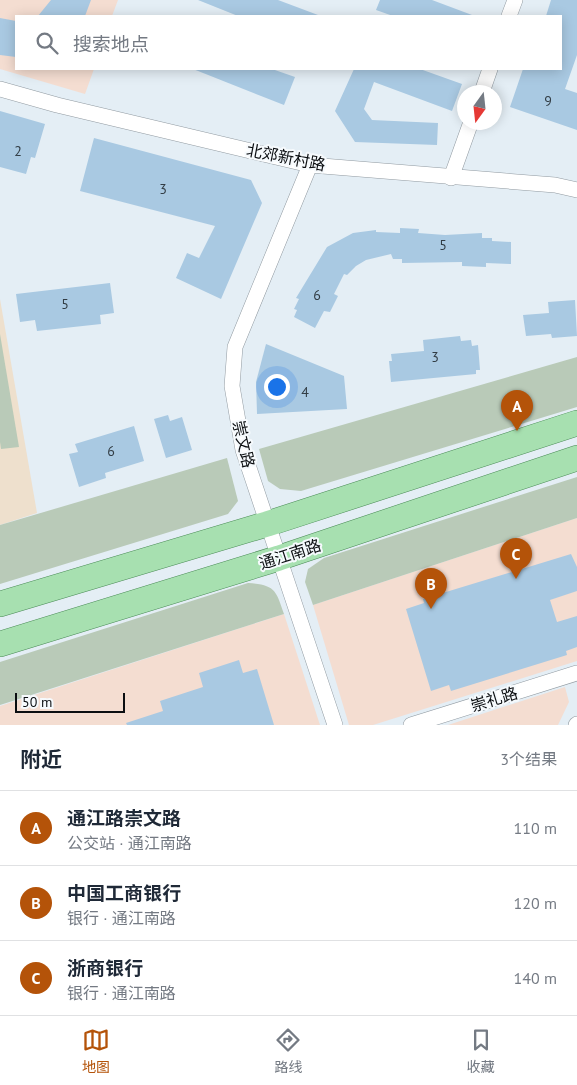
<!DOCTYPE html>
<html lang="zh">
<meta charset="utf-8">
<style>
:root{--surface:#fff;--page:#f6f6f7;--text:#1f2937;--muted:#747a83;--line:#e0e1e3;--accent:#b45309}
body{margin:0;font-family:"PT Sans","Noto Sans SC",sans-serif;background:var(--page);color:var(--text)}
.compass{position:absolute;left:457px;top:85px;width:45px;height:45px;border-radius:50%;background:var(--surface);box-shadow:0 2px 12px #0003;rotate:195deg}
.scale{position:absolute;left:15px;bottom:12px;width:110px;box-sizing:border-box;padding-left:5px;border:2px solid #0b0e11;border-top:0;font-size:14px;line-height:18px;white-space:nowrap;color:#0b0e11;-webkit-text-stroke:4px #f6fafd;paint-order:stroke}
.you{position:absolute;left:276px;top:386px;width:18px;height:18px;margin:-12px;border:4px solid #fff;border-radius:50%;background:#1a73e8;box-shadow:0 0 0 8px #1a73e833}
.badge{display:grid;place-items:center;width:32px;height:32px;border-radius:50%;background:var(--accent);color:#fff;font-size:16px;font-weight:700}
.pin{position:absolute;translate:-50% -41px;filter:drop-shadow(0 1px 2px #0008)}
.pin::after{content:'';position:absolute;top:26px;width:18px;height:15px;background:inherit;clip-path:polygon(0 0,100% 0,50% 100%)}
.list{margin:0;padding:0;list-style:none}
h2{display:flex;justify-content:space-between;align-items:center;height:65px;margin:0;padding:0 20px;font-size:21px}
h2 small{font-size:16px;font-weight:400;color:var(--muted)}
.list li{display:grid;grid-template-columns:32px 1fr auto;gap:15px;align-items:center;box-sizing:border-box;height:75px;padding:0 20px;border-top:1px solid var(--line)}
.list b{display:block;font-size:19px;white-space:nowrap}
.list p{margin:0;font-size:16px;white-space:nowrap;color:var(--muted)}
.list em{font-size:16px;font-style:normal;color:var(--muted)}
.icon{flex:none;width:28px;height:28px;fill:none;stroke:currentColor;stroke-width:2;stroke-linecap:round;stroke-linejoin:round}
.map{position:relative;flex:none;width:577px;height:725px;overflow:hidden}
.search{position:absolute;background:var(--surface);box-shadow:0 2px 12px #0003;left:15px;right:15px;top:15px;height:55px;display:flex;align-items:center;gap:12px;box-sizing:border-box;padding:0 18px;border-radius:0px;color:var(--muted);font-size:19px}
.sheet{height:290px;background:var(--surface)}
nav{display:flex;justify-content:space-around;align-items:center;box-sizing:border-box;height:70px;border-top:1px solid var(--line);background:var(--surface);font-size:14px;color:var(--muted)}
nav a{display:grid;justify-items:center;gap:2px}
nav .on{color:var(--accent)}
.map>svg:first-child{display:block}
.commercial{fill:#f4ddd1}
.education{fill:#eee0cd}
.green{fill:#b9cab8}
.building{fill:#a9c9e2}
.lines{fill:none;stroke-linecap:round;stroke-linejoin:round}
.minor-casing{stroke:#919aa1;stroke-width:16}
.primary-casing{stroke:#4a8a56;stroke-width:26}
.minor{stroke:#fff;stroke-width:15}
.primary{stroke:#a7e0b0;stroke-width:25}
.labels{text-anchor:middle;dominant-baseline:central;stroke-width:4;stroke-linejoin:round;paint-order:stroke}
.number-label{font-size:14px;fill:#323d45}
.street-label{font-size:16px;fill:#0b0e11;stroke:#f6fafd}
</style>
<div class="map">
<svg width="577" height="725" viewBox="0 0 577 725">
<rect width="100%" height="100%" fill="#e4eef5"/>
<g class="commercial">
<path d="M0 0H118L112 16H16V69H94L85 94 0 69Z"/>
<path d="M577 518V661L373 725H349L313 605Z"/>
<path d="M284 614 320 725H0V706Z"/>
<path d="M565 687 569 702 558 725H448Z"/>
</g>
<path class="education" d="M0 299 37 513 0 525Z"/>
<g class="green">
<path d="M0 334 19 447 1 449 0 442Z"/>
<path d="M577 357V407L301 491 280 489 268 481 259 449Z"/>
<path d="M227 458 238 501 228 514 0 584V525Z"/>
<path d="M577 477V518L313 605 305 582 308 569 324 558Z"/>
<path d="M248 583C275 585 276 590 284 614L0 705V662Z"/>
</g>
<g class="building">
<path d="M51 0H91L85 16H38Z"/>
<path d="M198 0H278L318 15 238 16Z"/>
<path d="M380 0H432L472 15 393 16 376 10Z"/>
<path d="M551 0H577V55L565 89 577 93V130L510 107 523 69H561V16H546Z"/>
<path d="M0 18 16 21V57L0 55Z"/>
<path d="M193 69H272L295 77 284 105Z"/>
<path d="M354 69H420L462 84 452 111 374 82 364 109 372 120 438 123 437 145 355 142 335 111Z"/>
<path d="M0 111 45 124 35 158 31 157 26 174 0 167Z"/>
<path d="M94 138 251 180 262 203 221 299 176 278 187 253 199 258 215 226 80 191Z"/>
<path d="M400 228 419 229 418 233 445 235 482 233V238H492V241L511 242V264L486 263V267L462 266V262L402 263V259H393L391 254 366 260 356 266 347 275 344 274 334 294 338 296 330 312 324 311 315 328 294 317 297 310 294 309 299 299 296 298 327 247 353 233 376 230V232L400 233Z"/>
<path d="M110 283 114 313 100 315 101 324 37 331 35 320 20 322 16 294Z"/>
<path d="M575 300 577 336 552 338 551 334 526 336 523 315 549 313 548 302Z"/>
<path d="M460 336 461 341 471 340 472 346 478 345 480 370H476V374L391 382 389 361H392L391 354 424 351 423 340Z"/>
<path d="M266 344 344 376 347 409 257 414 256 382Z"/>
<path d="M168 415 170 421 182 417 192 450 166 458 154 419Z"/>
<path d="M134 426 144 461 105 473 106 478 79 487 69 454 78 452 75 444Z"/>
<path d="M571 554 577 567V591L550 600 557 622 577 616V647L566 651 567 655 451 691 449 685 431 691 406 609 424 603 423 599Z"/>
<path d="M239 660 243 673 257 669 274 725H127L126 723 163 711 160 701 203 687 199 673Z"/>
</g>
<g class="lines">
<defs>
<g id="minor">
<path d="M509 16 515 0"/>
<path d="M0 89 57 105 310 165 555 185 577 190"/>
<path d="M482 92 490 69"/>
<path d="M310 165 235 347 232 386 243 450 335 725"/>
<path d="M451 178 471 122"/>
<path d="M411 725 577 673"/>
<path d="M576 725 577 724"/>
</g>
<g id="primary">
<path d="M0 604 267 524 577 423"/>
<path d="M0 644 279 558 577 458"/>
</g>
</defs>
<use href="#minor" class="minor-casing"/>
<use href="#primary" class="primary-casing"/>
<use href="#minor" class="minor"/>
<use href="#primary" class="primary"/>
</g>
<g class="labels">
<g class="number-label">
<text x="548" y="101">9</text>
<text x="18" y="151">2</text>
<text x="163" y="189">3</text>
<text x="443" y="245">5</text>
<text x="317" y="295">6</text>
<text x="65" y="304">5</text>
<text x="435" y="357">3</text>
<text x="305" y="392">4</text>
<text x="111" y="451">6</text>
</g>
<g class="street-label">
<text transform="translate(286 157) rotate(11)">北郊新村路</text>
<text transform="translate(244 444) rotate(77)">崇文路</text>
<text transform="translate(290 554) rotate(-18)">通江南路</text>
<text transform="translate(494 699) rotate(-17)">崇礼路</text>
</g>
</g>
</svg>
<svg class="compass" viewBox="-18 -18 36 36"><path d="M0-13l5 13h-10z" fill="#e53935"/><path d="M0 13l5-13h-10z" fill="#747a83"/></svg>
<div class="scale">50 m</div>
<div class="you"></div>
<div class="pin badge" style="left:517px;top:431px">A</div>
<div class="pin badge" style="left:431px;top:609px">B</div>
<div class="pin badge" style="left:516px;top:579px">C</div>
<div class="search"><svg class="icon" aria-label="search" viewBox="0 0 24 24"><circle cx="10" cy="10" r="6"/><path d="M15 15l6 6"/></svg>搜索地点</div>
</div>
<section class="sheet">
<h2>附近<small>3个结果</small></h2>
<ul class="list">
<li><span class="badge">A</span><div><b>通江路崇文路</b><p>公交站 · 通江南路</p></div><em>110 m</em></li>
<li><span class="badge">B</span><div><b>中国工商银行</b><p>银行 · 通江南路</p></div><em>120 m</em></li>
<li><span class="badge">C</span><div><b>浙商银行</b><p>银行 · 通江南路</p></div><em>140 m</em></li>
</ul>
</section>
<nav>
<a class="on"><svg class="icon" aria-label="map" viewBox="0 0 24 24"><path d="M3 6l6-2 6 2 6-2v14l-6 2-6-2-6 2zM9 4v14M15 6v14"/></svg>地图</a>
<a><svg class="icon" aria-label="directions" viewBox="0 0 24 24"><path d="M12 3l9 9-9 9-9-9zM9 14v-3h6M13 9l2 2-2 2"/></svg>路线</a>
<a><svg class="icon" aria-label="saved" viewBox="0 0 24 24"><path d="M7 4h10v16l-5-4-5 4z"/></svg>收藏</a>
</nav>
